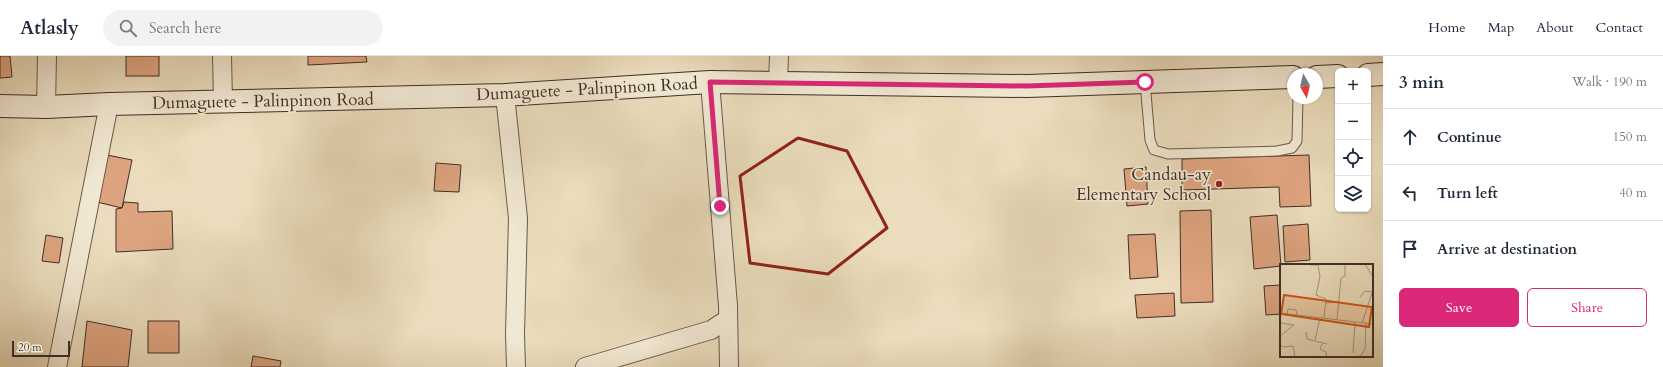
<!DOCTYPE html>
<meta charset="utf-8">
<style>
:root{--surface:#fff;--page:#f2f2f3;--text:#1f2937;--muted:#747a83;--line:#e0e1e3;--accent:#db2777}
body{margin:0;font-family:Cardo,serif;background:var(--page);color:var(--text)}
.controls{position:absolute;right:12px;top:12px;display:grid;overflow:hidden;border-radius:6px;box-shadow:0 1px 3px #0004}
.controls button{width:36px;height:36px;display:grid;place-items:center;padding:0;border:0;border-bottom:1px solid var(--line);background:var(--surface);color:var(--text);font:20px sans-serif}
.compass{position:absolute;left:1287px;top:12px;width:36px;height:36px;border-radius:50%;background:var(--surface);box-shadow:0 1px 3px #0004;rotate:172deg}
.scale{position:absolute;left:12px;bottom:10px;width:58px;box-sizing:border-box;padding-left:4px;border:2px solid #402e27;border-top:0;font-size:11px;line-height:14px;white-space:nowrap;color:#402e27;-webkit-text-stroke:3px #f1e8d3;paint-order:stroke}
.stop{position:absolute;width:12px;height:12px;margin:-9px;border:3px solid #db2777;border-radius:50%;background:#fff}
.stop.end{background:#db2777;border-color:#fff;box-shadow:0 1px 4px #0008}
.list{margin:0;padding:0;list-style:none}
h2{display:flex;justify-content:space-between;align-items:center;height:52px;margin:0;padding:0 16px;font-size:17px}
h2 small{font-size:13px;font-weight:400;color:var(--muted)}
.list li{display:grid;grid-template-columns:26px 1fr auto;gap:12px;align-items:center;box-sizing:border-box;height:56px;padding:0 16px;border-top:1px solid var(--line)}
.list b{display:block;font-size:15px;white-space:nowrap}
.list em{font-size:13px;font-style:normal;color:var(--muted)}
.actions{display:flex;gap:8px;padding:12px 16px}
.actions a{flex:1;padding:9px 0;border:1px solid var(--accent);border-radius:6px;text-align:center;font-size:14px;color:var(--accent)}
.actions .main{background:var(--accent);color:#fff}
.icon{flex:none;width:22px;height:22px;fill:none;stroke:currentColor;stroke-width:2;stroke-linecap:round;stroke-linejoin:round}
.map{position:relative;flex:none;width:1383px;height:311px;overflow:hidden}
header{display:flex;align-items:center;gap:24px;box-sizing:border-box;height:56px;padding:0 20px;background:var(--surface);border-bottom:1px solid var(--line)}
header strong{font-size:19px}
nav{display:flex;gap:22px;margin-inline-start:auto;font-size:14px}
.search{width:280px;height:36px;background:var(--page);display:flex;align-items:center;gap:10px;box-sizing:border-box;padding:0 14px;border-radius:22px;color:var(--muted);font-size:15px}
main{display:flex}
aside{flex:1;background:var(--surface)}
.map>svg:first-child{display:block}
.building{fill:#dea47f;stroke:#402e27}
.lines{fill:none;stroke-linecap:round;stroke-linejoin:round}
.lane-casing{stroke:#6a5a4c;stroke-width:11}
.street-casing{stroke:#6a5a4c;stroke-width:20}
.secondary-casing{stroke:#402e27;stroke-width:24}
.lane{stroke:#f1e8d3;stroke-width:9}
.street{stroke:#f1e8d3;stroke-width:18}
.secondary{stroke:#f1e8d3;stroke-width:22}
.route{stroke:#db2777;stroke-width:5}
.marked{fill:none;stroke:#8f2418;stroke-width:3;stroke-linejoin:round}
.poi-dot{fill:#8f2418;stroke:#f1e8d3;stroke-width:1.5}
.labels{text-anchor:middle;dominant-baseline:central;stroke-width:3.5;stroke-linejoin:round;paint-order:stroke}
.street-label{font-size:17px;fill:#402e27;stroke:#f1e8d3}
.poi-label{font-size:17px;fill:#402e27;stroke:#f1e8d3;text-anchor:end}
.inset-road{fill:none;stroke:#a69680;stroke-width:1}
.view{fill:#cf5310;fill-opacity:0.15;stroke:#cf5310;stroke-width:2}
.inset-edge{fill:none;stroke:#402e27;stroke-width:2}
</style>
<header>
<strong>Atlasly</strong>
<div class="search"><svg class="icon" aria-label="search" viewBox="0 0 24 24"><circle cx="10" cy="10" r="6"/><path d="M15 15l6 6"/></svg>Search here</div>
<nav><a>Home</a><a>Map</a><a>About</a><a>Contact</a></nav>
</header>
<main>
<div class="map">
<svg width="1383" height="311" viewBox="0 0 1383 311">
<rect width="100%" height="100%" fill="#eadcbc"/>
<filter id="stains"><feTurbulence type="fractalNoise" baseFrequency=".005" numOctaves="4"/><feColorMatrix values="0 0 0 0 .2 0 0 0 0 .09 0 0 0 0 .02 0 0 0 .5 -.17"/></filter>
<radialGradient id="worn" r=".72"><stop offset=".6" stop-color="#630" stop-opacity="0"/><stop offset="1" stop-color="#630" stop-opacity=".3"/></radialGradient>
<g class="building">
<path d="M0 0H10L12 21 0 22Z"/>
<rect x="126" y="0" width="33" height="20"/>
<path d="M308 0H366L367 6 308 9Z"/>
<path d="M107 99 132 104 122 152 97 146Z"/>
<path d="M1309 99 1311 150 1280 151 1279 131 1182 134V103Z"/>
<path d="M436 107 461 109 459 136 434 135Z"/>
<path d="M1146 111 1148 148 1127 150 1124 113Z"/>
<path d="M124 146 138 147V156L172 155 173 193 116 196V153L122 152Z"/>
<path d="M1211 154 1213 246 1181 247 1180 155Z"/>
<path d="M1277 159 1281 210 1254 213 1250 161Z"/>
<path d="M1308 168 1310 204 1285 206 1283 170Z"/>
<path d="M1155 178 1158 221 1130 223 1128 179Z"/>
<path d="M46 179 63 182 59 207 42 205Z"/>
<path d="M1281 229V258L1266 259 1264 230Z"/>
<path d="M1174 237 1175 260 1137 262 1135 239Z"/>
<path d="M87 265 132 274 128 311H82Z"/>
<rect x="148" y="265" width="31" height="32"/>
<path d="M253 300 281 305 280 311H251Z"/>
</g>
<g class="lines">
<defs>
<path id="lane" d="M1145 26 1150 84 1154 94 1168 98 1277 95 1292 92 1297 85 1298 42"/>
<g id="street">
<path d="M222 0 223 45"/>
<path d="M710 26 728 250 729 311"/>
<path d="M778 27 779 0"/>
<path d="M505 39 518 162 515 278 516 311"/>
<path d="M46 51 47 0"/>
<path d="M57 311 109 48"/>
<path d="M585 311 711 274 728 263"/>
</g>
<g id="secondary">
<path d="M1368 19 1383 18"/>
<path d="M1317 21 1338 20"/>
<path d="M0 50 46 51 109 48 505 39 710 26 1027 30 1293 21"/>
</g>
</defs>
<use href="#lane" class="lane-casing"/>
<use href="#street" class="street-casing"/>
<use href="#secondary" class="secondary-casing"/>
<use href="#lane" class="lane"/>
<use href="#street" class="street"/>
<use href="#secondary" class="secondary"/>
</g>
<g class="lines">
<path class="route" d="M720 150 710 26 1027 30 1145 26"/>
</g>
<path class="marked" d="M798 82 847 95 887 172 828 218 750 207 740 120Z"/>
<circle class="poi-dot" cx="1219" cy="128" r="4"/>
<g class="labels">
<g class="street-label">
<text transform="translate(587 33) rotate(-3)">Dumaguete - Palinpinon Road</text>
<text transform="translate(263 45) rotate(-1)">Dumaguete - Palinpinon Road</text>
</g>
<g class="poi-label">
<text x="1211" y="118">Candau-ay<tspan x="1211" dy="20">Elementary School</tspan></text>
</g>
</g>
<g transform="translate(1280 208)">
<rect width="93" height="93" fill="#eadcbc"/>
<path class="inset-road" d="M85 0 93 13M30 1H38L40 13 36 31 46 35 44 54M80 33 85 27 92 28M46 39 59 38M0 49 93 60M7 50 8 45 16 46 17 51M57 56 61 14 65 12V0M0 59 14 61M82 59 93 26M26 68 27 75 47 80M0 72 14 61M35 76 40 54M42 80 40 85 46 88 47 93M0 81 4 83 13 82 15 93M73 89 75 58M80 93 85 85 86 59"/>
<path class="view" d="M4 31 92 43 89 63 1 50Z"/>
<rect width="93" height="93" class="inset-edge"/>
</g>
<rect width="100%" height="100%" filter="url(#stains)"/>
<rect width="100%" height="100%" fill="url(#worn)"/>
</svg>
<div class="controls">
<button>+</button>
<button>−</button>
<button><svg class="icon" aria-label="locate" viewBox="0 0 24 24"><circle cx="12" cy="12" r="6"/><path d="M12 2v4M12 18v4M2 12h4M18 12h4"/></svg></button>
<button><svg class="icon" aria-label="layers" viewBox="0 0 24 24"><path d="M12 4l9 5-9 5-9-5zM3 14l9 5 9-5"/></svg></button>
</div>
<svg class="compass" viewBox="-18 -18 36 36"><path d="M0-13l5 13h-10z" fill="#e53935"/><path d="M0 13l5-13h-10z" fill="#747a83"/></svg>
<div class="scale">20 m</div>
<div class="stop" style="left:1145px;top:26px"></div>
<div class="stop end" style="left:720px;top:150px"></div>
</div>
<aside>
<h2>3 min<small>Walk · 190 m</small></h2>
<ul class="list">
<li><svg class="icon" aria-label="ahead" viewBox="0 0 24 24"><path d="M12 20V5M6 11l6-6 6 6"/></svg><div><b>Continue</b></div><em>150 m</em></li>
<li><svg class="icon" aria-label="left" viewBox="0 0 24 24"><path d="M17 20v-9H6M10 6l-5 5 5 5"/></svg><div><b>Turn left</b></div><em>40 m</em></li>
<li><svg class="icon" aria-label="arrive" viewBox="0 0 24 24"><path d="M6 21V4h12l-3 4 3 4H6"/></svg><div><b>Arrive at destination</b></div></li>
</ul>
<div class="actions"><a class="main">Save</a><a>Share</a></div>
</aside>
</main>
